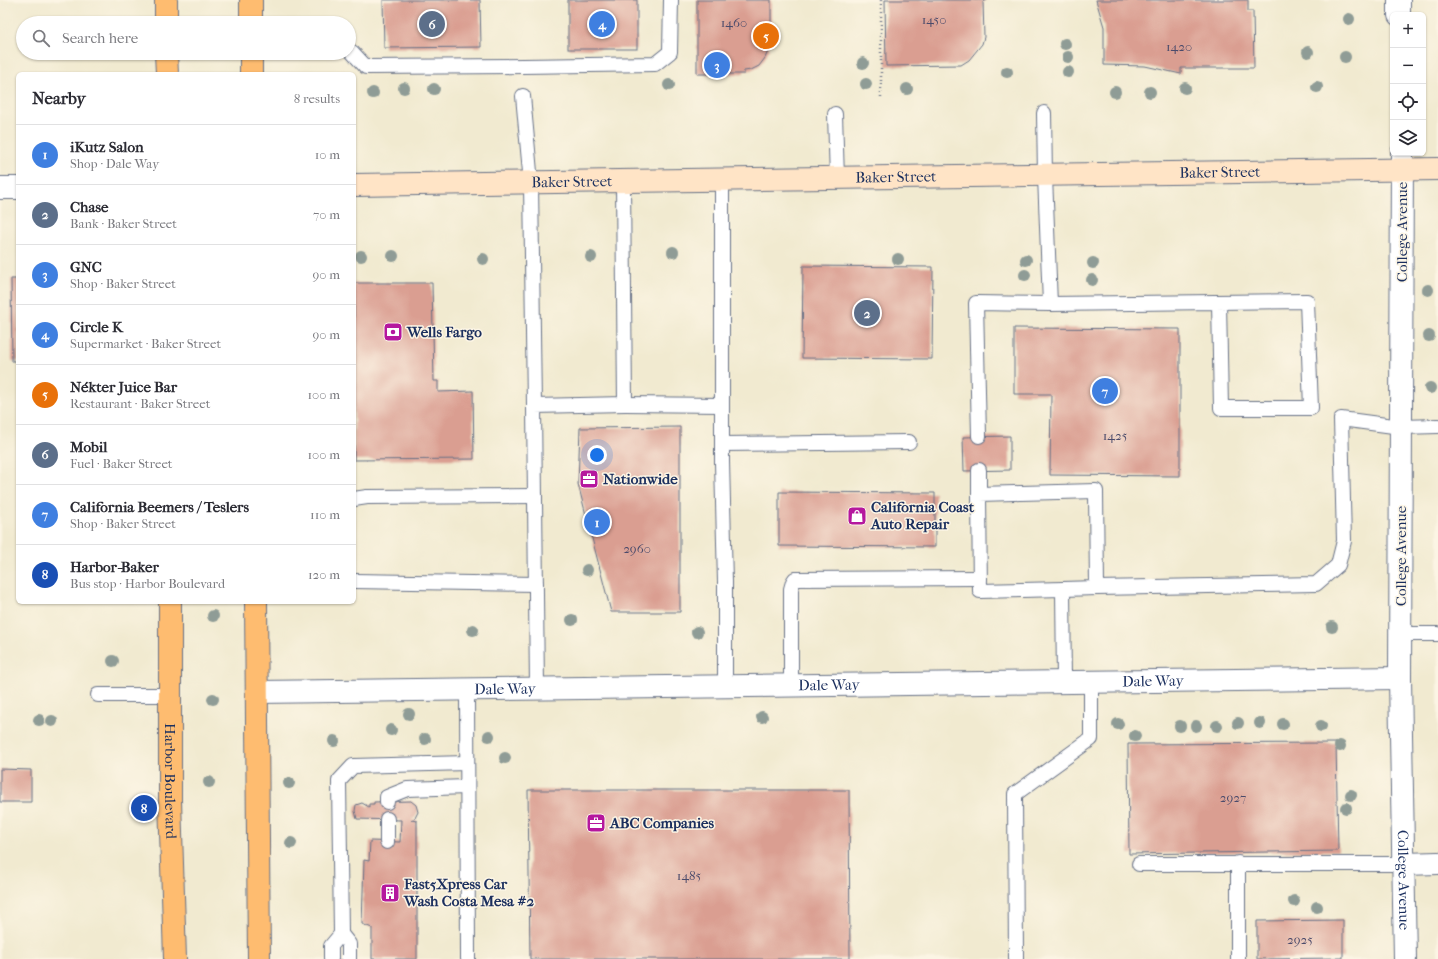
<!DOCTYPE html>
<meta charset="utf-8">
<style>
:root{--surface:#fff;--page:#f7f7f7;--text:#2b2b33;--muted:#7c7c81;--line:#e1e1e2;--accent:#0f766e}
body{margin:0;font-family:"IM FELL French Canon",serif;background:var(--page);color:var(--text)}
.controls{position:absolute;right:12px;top:12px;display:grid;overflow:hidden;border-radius:6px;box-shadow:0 1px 3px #0004}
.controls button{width:36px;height:36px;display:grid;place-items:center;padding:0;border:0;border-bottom:1px solid var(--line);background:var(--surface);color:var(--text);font:20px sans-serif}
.you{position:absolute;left:597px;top:455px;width:14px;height:14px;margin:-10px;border:3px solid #fff;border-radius:50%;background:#1a73e8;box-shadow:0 0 0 6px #1a73e833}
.badge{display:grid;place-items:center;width:26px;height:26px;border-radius:50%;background:var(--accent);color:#fff;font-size:13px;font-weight:700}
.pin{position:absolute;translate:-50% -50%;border:2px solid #fff;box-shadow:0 1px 4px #0006}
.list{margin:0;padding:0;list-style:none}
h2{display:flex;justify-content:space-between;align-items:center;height:52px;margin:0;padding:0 16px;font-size:17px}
h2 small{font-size:13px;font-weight:400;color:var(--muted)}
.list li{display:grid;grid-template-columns:26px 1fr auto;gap:12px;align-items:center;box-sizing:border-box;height:60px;padding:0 16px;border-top:1px solid var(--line)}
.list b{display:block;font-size:15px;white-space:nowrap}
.list p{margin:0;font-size:13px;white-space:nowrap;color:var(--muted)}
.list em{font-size:13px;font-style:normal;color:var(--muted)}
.icon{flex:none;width:22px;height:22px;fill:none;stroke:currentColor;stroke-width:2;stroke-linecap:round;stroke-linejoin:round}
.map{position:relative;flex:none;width:1438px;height:959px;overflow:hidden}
.search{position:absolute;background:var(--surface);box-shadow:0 1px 3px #0004;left:16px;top:16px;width:340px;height:44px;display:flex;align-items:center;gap:10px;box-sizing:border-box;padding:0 14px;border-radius:22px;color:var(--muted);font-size:15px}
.panel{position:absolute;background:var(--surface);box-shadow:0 1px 3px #0004;left:16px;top:72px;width:340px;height:532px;border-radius:6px}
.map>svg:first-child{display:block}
.building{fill:#da9e91}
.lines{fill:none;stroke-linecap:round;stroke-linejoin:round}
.service-casing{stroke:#667086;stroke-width:16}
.minor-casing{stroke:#667086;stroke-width:24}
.tertiary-casing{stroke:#667086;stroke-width:24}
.secondary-casing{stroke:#667086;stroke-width:24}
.primary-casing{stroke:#667086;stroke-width:24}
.path{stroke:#667086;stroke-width:2.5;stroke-dasharray:1 3;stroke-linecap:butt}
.service{stroke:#fff;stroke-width:14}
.minor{stroke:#fff;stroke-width:22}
.tertiary{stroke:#fff;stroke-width:22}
.secondary{stroke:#ffe4c6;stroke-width:22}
.primary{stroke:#febc70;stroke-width:22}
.tree{fill:#8f9c96}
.labels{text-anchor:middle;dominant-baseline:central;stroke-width:3;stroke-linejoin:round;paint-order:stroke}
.number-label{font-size:13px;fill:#4b4b6b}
.street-label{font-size:15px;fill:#1b2f5e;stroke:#fcf5e5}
.poi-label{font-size:15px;font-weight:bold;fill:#1b2f5e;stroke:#fcf5e5;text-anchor:start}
</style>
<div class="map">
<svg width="1438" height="959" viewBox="0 0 1438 959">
<rect width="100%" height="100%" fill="#fcf5e5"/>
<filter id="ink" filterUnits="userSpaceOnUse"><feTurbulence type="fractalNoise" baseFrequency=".025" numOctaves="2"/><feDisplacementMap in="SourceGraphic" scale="8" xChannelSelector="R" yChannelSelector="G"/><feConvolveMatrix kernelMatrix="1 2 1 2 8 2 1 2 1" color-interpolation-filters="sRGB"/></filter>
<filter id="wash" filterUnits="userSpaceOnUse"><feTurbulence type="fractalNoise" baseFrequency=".012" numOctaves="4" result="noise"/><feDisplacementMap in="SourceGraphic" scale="16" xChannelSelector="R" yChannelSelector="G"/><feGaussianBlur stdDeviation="0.9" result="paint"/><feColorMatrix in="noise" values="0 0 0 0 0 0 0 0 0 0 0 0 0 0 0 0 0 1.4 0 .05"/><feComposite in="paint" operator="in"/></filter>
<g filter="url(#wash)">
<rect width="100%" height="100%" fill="#f1ead0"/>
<g id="blocks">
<g class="building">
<path d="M383 0H480L481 47 384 48Z"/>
<rect x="568" y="0" width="69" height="49"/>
<path d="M697 0H771V44H769V49L765 58 759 66 751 70 744 71V74H697Z"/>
<path d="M885 0H987L983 2 984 37 982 44 969 60 961 65 886 66Z"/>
<path d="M1096 0H1248V11H1253L1254 68H1181V74L1145 66 1104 65V27Z"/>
<path d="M803 266 933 267 932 359 802 358Z"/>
<path d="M11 279H18V361H12Z"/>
<path d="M354 283H432L434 381H438V392L473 391 474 459 354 460Z"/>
<path d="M1014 328 1180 329V476L1050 475 1051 394H1014Z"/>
<path d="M680 427V612H611L578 484 580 428Z"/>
<path d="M1010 436V470L964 471 963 437Z"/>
<path d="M779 492 935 493V547L779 546Z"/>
<path d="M1336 743 1338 851 1129 854 1128 744Z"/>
<path d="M0 769 31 770V802H0Z"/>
<path d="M528 790H849L850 959H530Z"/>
<path d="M411 801 416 805 418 812 415 818 411 820 417 821V959H372V928L362 924 364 860 369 861 370 841 400 842 401 820 357 819 355 811 356 805 362 803 369 807V804H374V802Z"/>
<path d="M1343 920V958L1257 959V921Z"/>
</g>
</g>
</g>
<g filter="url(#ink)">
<use href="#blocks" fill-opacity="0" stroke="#667086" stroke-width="1"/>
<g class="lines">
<defs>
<g id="service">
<path d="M352 52 366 67 523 66 655 64 670 52 671 0"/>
<path d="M523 96 531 183 534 406"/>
<path d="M1044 113 1045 176 1050 304 1307 301 1311 408H1221L1219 302"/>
<path d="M835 114 837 179"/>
<path d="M722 181V462L725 582V686"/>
<path d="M625 404 722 405"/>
<path d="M979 436 976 303 1050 304"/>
<path d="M722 444 909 442"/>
<path d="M979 470V494"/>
<path d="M354 499 367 497 535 496"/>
<path d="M354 581 536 584"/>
<path d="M1063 589 1097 588"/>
<path d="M1400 634H1438"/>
<path d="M1064 682 1063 589 980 591 979 494 1096 491 1097 588 1316 584 1338 565 1344 541 1341 419 1401 427 1438 426"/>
<path d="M791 685V589L793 582 795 579 980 578"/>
<path d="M537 688 534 406 625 404 623 182"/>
<path d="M467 689 468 959"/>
<path d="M98 695H170"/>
<path d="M387 802V797L407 789 467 787"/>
<path d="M387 819V842"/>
<path d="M1238 863V959"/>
<path d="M1139 864H1405"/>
<path d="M341 934 349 944V959"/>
<path d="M331 959V946L341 934 339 781 353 766 467 763"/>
<path d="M1016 959 1015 794 1091 739V682"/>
</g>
<g id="minor">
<path id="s1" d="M257 692 1400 678"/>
<path d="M1405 864 1438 863"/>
</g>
<g id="tertiary">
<path d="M1399 0V15"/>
<path id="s2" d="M1402 153 1400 678 1405 959"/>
<path d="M0 188H18"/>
</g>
<g id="secondary">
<path id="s3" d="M354 185 1438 169"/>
</g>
<g id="primary">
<path d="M166 0V23"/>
<path d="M251 0V23"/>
<path d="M166 53 167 74"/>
<path d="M251 53V74"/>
<path id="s4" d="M170 602V800L175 959"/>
<path d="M256 602 259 959"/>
</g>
</defs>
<use href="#service" class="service-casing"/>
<use href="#minor" class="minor-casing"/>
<use href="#tertiary" class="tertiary-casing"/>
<use href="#secondary" class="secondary-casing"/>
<use href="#primary" class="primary-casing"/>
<path class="path" d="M881 0V99"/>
<use href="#service" class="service"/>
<use href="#minor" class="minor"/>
<use href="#tertiary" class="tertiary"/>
<use href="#secondary" class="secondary"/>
<use href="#primary" class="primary"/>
</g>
<g class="tree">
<circle cx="1349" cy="19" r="6"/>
<circle cx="1065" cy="44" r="6"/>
<circle cx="1308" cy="52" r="6"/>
<circle cx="1068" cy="57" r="6"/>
<circle cx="1345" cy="57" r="6"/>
<circle cx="863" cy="63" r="6"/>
<circle cx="1007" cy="72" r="6"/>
<circle cx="1068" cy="72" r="6"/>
<circle cx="866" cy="84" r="6"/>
<circle cx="669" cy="85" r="6"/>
<circle cx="1317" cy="87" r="6"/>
<circle cx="404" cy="88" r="6"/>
<circle cx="1185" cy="88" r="6"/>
<circle cx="434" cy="89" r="6"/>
<circle cx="907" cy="89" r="6"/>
<circle cx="1115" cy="92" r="6"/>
<circle cx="1150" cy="92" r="6"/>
<circle cx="373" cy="93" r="6"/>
<circle cx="673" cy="252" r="6"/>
<circle cx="361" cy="256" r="6"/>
<circle cx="393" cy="256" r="6"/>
<circle cx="591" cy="257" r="6"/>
<circle cx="483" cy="259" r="6"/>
<circle cx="898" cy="259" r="6"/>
<circle cx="1026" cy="260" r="6"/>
<circle cx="1093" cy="263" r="6"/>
<circle cx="1025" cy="275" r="6"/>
<circle cx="1092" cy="280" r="6"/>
<circle cx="1428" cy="290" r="6"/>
<circle cx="1429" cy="336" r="6"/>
<circle cx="1430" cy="388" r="6"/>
<circle cx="587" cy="570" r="6"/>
<circle cx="213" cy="616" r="6"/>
<circle cx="572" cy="620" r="6"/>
<circle cx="1332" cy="627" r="6"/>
<circle cx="473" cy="630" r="6"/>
<circle cx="697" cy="632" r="6"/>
<circle cx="113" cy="661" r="6"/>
<circle cx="213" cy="699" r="6"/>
<circle cx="409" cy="714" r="6"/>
<circle cx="762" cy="717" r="6"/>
<circle cx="39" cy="720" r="6"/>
<circle cx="52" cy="721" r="6"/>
<circle cx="1238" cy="723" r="6"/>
<circle cx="1260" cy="723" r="6"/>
<circle cx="1118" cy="724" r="6"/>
<circle cx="1283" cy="724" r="6"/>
<circle cx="1180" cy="726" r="6"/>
<circle cx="1196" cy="726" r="6"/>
<circle cx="1217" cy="726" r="6"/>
<circle cx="1321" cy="726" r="6"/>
<circle cx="391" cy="730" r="6"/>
<circle cx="489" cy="736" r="6"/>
<circle cx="1135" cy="736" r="6"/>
<circle cx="425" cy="739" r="6"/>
<circle cx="334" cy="741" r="6"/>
<circle cx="1340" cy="746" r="6"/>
<circle cx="505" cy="758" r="6"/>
<circle cx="209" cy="782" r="6"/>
<circle cx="289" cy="783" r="6"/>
<circle cx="1351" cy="795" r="6"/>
<circle cx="1346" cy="808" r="6"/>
<circle cx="291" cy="843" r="6"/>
<circle cx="1294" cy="901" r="6"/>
<circle cx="1317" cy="907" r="6"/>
</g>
</g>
<defs>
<symbol id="bank-square" viewBox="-11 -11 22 22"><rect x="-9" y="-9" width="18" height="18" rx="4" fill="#b5179e" stroke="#fcf5e5"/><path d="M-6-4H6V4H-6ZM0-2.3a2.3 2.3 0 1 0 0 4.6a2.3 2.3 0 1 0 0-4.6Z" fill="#fff"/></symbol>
<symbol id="office-square" viewBox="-11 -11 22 22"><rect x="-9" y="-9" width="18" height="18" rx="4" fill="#b5179e" stroke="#fcf5e5"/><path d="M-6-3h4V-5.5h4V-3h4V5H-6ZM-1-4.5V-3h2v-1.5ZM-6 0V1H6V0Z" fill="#fff"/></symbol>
<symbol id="shop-square" viewBox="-11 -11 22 22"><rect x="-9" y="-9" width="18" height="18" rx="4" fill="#b5179e" stroke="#fcf5e5"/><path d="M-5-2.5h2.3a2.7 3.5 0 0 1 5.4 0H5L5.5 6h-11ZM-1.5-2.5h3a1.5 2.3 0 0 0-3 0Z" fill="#fff"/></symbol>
<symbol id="building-square" viewBox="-11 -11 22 22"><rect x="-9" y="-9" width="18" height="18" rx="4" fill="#b5179e" stroke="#fcf5e5"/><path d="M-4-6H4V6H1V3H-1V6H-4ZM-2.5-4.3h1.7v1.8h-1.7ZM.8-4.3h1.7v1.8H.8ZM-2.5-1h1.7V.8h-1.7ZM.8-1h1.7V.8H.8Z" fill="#fff"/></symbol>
</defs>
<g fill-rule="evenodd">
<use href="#bank-square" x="382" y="321" width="22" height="22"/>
<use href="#office-square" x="578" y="468" width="22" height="22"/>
<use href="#shop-square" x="846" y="505" width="22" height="22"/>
<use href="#office-square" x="585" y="812" width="22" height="22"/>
<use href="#building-square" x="379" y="882" width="22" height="22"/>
</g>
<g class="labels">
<g class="number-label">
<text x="934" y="19">1450</text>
<text x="734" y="22">1460</text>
<text x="1179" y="46">1420</text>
<text x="1115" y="435">1425</text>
<text x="637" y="548">2960</text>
<text x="1233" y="797">2927</text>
<text x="689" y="875">1485</text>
<text x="1300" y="939">2925</text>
</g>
<g class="street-label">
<text stroke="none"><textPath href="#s3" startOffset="866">Baker Street</textPath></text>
<text stroke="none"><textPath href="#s3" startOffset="542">Baker Street</textPath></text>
<text stroke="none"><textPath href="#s3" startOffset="218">Baker Street</textPath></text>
<text transform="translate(1402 232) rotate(-90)">College Avenue</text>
<text transform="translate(1401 556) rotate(-90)">College Avenue</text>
<text stroke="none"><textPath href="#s1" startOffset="896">Dale Way</textPath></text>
<text stroke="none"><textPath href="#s1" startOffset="572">Dale Way</textPath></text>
<text stroke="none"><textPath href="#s1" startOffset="248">Dale Way</textPath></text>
<text stroke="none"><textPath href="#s4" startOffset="179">Harbor Boulevard</textPath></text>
<text stroke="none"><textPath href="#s2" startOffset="727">College Avenue</textPath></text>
</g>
<g class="poi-label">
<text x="407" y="332">Wells Fargo</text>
<text x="603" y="479">Nationwide</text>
<text x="871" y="507">California Coast<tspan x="871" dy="17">Auto Repair</tspan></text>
<text x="610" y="823">ABC Companies</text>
<text x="404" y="884">Fast5Xpress Car<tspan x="404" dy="17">Wash Costa Mesa #2</tspan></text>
</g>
</g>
</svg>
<div class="controls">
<button>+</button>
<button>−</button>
<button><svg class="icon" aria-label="locate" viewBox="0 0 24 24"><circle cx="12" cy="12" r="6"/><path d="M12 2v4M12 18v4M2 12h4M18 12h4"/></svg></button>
<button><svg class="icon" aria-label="layers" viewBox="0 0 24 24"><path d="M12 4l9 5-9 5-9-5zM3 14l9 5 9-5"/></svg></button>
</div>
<div class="you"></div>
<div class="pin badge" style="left:597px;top:522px;background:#3f7fe0">1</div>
<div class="pin badge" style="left:867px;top:313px;background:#5c6f8a">2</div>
<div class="pin badge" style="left:717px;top:65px;background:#3f7fe0">3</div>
<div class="pin badge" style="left:602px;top:24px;background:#3f7fe0">4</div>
<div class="pin badge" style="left:766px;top:36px;background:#e8710a">5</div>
<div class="pin badge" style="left:432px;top:24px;background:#5c6f8a">6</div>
<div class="pin badge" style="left:1105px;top:391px;background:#3f7fe0">7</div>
<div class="pin badge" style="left:144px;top:808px;background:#1a4fb4">8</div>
<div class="search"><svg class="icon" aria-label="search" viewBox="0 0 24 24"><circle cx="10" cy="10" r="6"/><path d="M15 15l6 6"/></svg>Search here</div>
<section class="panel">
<h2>Nearby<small>8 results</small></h2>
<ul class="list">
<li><span class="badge" style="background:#3f7fe0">1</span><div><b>iKutz Salon</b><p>Shop · Dale Way</p></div><em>10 m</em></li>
<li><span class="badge" style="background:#5c6f8a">2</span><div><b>Chase</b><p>Bank · Baker Street</p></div><em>70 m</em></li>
<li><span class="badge" style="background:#3f7fe0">3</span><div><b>GNC</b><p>Shop · Baker Street</p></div><em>90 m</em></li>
<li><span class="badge" style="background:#3f7fe0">4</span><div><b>Circle K</b><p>Supermarket · Baker Street</p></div><em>90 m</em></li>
<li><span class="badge" style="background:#e8710a">5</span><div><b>Nékter Juice Bar</b><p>Restaurant · Baker Street</p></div><em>100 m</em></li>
<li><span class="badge" style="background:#5c6f8a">6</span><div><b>Mobil</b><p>Fuel · Baker Street</p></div><em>100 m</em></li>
<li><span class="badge" style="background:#3f7fe0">7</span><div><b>California Beemers / Teslers</b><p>Shop · Baker Street</p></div><em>110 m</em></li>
<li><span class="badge" style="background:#1a4fb4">8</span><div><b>Harbor-Baker</b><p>Bus stop · Harbor Boulevard</p></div><em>120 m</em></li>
</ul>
</section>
</div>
